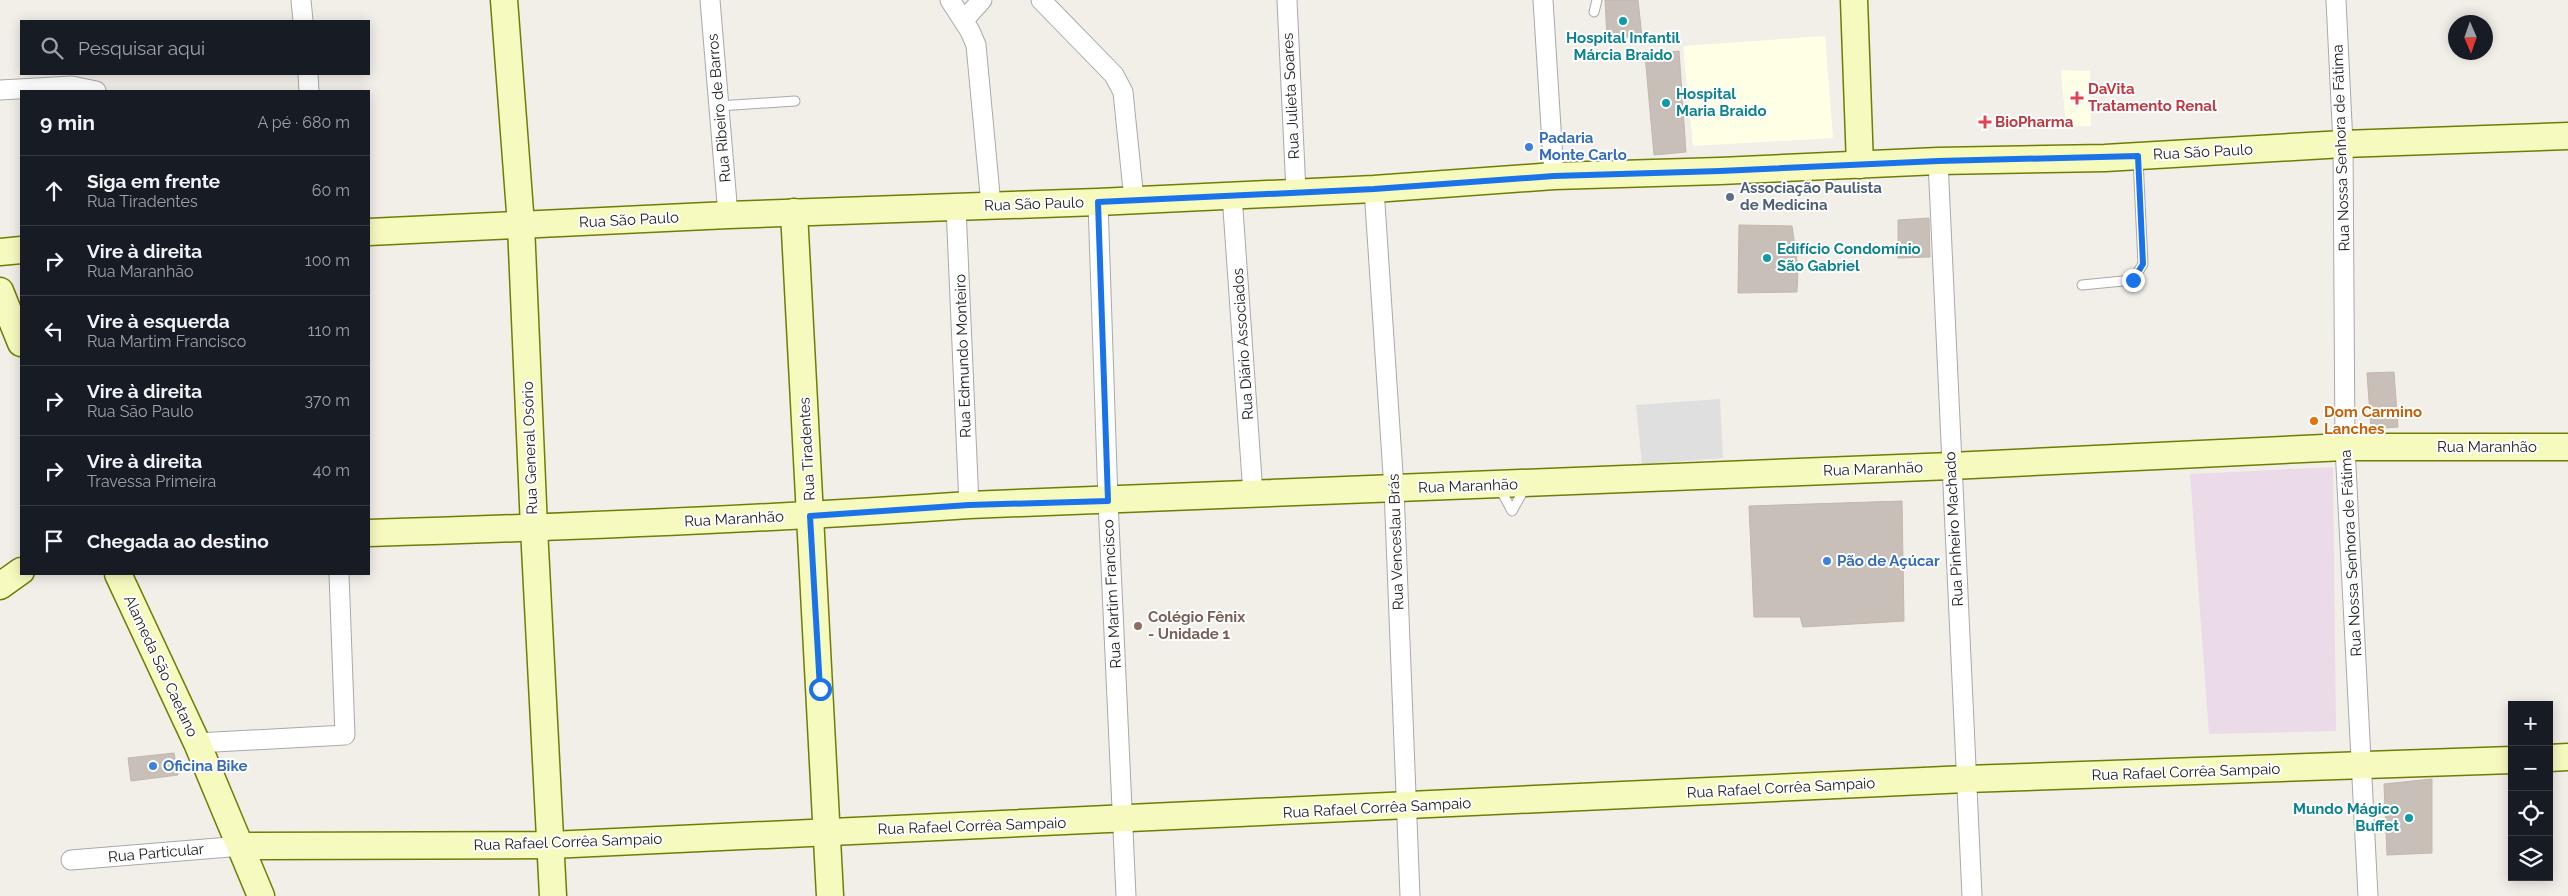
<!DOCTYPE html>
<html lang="pt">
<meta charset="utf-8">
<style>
:root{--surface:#171b24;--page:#20242c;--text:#f1f3f6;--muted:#9ea1a6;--line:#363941}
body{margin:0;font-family:Raleway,sans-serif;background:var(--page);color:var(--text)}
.controls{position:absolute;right:15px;bottom:15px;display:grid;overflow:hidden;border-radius:0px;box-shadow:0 2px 12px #0003}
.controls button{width:45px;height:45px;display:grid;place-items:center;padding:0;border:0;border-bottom:1px solid var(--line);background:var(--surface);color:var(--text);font:25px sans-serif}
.compass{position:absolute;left:2448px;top:15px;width:45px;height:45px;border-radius:50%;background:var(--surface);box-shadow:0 2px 12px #0003;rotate:178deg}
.stop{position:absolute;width:15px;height:15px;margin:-11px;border:4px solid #1a73e8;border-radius:50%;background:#fff}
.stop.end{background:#1a73e8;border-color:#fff;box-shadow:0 1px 5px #0008}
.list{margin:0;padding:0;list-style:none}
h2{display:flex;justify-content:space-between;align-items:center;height:65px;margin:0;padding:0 20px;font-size:21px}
h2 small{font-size:16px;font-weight:400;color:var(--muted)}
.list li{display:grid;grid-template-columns:32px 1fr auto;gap:15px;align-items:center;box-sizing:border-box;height:70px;padding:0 20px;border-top:1px solid var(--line)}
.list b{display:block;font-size:19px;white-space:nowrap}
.list p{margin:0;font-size:16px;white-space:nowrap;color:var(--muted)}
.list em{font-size:16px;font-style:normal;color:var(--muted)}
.icon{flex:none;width:28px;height:28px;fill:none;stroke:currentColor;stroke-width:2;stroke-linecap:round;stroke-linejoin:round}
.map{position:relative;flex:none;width:2568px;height:896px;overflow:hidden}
.search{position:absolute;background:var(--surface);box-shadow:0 2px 12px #0003;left:20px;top:20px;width:350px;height:55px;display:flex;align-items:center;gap:12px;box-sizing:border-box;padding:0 18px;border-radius:0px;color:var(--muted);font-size:19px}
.panel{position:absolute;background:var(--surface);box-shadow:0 2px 12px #0003;left:20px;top:90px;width:350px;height:485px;border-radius:0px}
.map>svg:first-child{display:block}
.residential{fill:#e0dfdf}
.industrial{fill:#ebdbe8}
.education{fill:#ffffe5}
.building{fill:#c7bfb8;stroke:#c4b6ab}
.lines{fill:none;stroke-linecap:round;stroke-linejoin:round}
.lane-casing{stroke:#a9a9a9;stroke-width:11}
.street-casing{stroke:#a9a9a9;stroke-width:21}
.secondary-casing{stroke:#707d05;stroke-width:29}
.lane{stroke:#fff;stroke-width:9}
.street{stroke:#fff;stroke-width:19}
.secondary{stroke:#f7fabf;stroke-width:26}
.route{stroke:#1a73e8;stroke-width:6}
.culture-dot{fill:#0f9aa8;stroke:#fff;stroke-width:2}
.health-dot{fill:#e0444e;stroke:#fff;stroke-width:2}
.shop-dot{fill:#3f7fe0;stroke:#fff;stroke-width:2}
.service-dot{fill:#5c6f8a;stroke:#fff;stroke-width:2}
.food-dot{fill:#e8710a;stroke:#fff;stroke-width:2}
.education-dot{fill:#8d6e63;stroke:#fff;stroke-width:2}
.labels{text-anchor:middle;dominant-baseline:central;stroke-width:4;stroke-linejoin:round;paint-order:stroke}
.culture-label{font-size:15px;font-weight:bold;fill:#0d838f;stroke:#fff;text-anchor:start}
.health-label{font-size:15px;font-weight:bold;fill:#be3a42;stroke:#fff;text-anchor:start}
.street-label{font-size:15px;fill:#222;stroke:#fff}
.shop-label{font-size:15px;font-weight:bold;fill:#366cbe;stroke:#fff;text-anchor:start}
.service-label{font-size:15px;font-weight:bold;fill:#4e5e75;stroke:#fff;text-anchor:start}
.food-label{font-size:15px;font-weight:bold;fill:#c56008;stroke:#fff;text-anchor:start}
.education-label{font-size:15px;font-weight:bold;fill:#785e54;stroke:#fff;text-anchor:start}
</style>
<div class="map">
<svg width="2568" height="896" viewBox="0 0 2568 896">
<rect width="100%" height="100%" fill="#f2efe9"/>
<path class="residential" d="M1720 399 1723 458 1642 464 1636 405Z"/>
<path class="industrial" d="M2333 467 2336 731 2209 734 2190 474Z"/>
<g class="education">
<path d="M1825 36 1833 138 1693 146 1683 46Z"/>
<path d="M2061 70 2090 71 2091 126 2066 127Z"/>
</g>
<g class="building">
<path d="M1605 0H1638L1642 37H1607Z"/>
<path d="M1679 51 1686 152 1654 155 1645 55Z"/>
<path d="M1929 218 1930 257 1898 258V220Z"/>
<path d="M1739 225 1792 226 1798 267 1797 292 1738 293Z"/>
<path d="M2394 372 2398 427 2371 429 2367 373Z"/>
<path d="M1902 501 1904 621 1803 627 1800 617H1754L1749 506Z"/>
<path d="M174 753 178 775 131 781 128 758Z"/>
<path d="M2432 779V853L2387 855 2384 784Z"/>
</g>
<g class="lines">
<defs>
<g id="lane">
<path d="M1594 12 1597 0"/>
<path d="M718 106 795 101"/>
<path d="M2082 285 2133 280 2143 264 2138 159"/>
<path d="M1499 487 1512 511 1526 486"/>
</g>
<g id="street">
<path d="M301 0 303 21"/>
<path d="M710 0 728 215"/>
<path d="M950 0 970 31 976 45 991 205"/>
<path d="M1041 0 1114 75 1123 92 1134 200"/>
<path d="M1287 0 1296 192"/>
<path d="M1543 0 1554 176"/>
<path d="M2336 0 2343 144 2345 447 2368 896"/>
<path d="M964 20 982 0"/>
<path d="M308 74 309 91"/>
<path d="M0 90 72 86 96 91"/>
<path d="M1938 161 1972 896"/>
<path d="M1374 189 1394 489 1410 896"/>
<path d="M1232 195 1253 494"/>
<path d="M1098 202 1108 501 1126 896"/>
<path d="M956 207 969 505"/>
<path d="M197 743 345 735 339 574"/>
<path d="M71 860 242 846"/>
</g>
<g id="secondary">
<path d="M504 0 521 225 534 528 553 896"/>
<path d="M1854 0 1860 165"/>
<path d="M794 212 830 896"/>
<path d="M369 232 728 215 1098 202 1374 189 1554 176 1720 171 1938 161 2105 158 2343 144 2568 136"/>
<path d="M0 252 21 250"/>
<path d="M0 291 21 343"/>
<path d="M369 533C569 527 769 519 969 505L1951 466 2345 447H2568"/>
<path d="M118 574 197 743 261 896"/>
<path d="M0 586 21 571"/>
<path d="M2549 758 2568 757"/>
<path d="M242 846 551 845 1966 779 2512 760"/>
</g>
</defs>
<use href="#lane" class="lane-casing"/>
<use href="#street" class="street-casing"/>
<use href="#secondary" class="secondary-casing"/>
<use href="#lane" class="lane"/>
<use href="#street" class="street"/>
<use href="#secondary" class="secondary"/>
</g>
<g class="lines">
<path class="route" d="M820 689 810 516 969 505 1108 501 1098 202 1374 189 1554 176 1720 171 1938 161 2138 156 2143 264 2133 280"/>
</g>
<g class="culture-dot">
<circle cx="1623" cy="21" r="5"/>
<circle cx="1666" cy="103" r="5"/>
<circle cx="1767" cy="258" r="5"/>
<circle cx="2409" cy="818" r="5"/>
</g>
<g class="health-dot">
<path d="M2074.5 90.5h5v5h5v5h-5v5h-5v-5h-5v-5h5z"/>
<path d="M1982.5 114.5h5v5h5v5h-5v5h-5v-5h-5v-5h5z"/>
</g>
<g class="shop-dot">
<circle cx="1529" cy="147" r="5"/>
<circle cx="1827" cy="561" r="5"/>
<circle cx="153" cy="766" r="5"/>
</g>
<circle class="service-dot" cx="1730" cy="197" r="5"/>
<circle class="food-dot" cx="2314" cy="421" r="5"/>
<circle class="education-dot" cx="1138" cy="626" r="5"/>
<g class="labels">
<g class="culture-label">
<text x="1623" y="38" text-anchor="middle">Hospital Infantil<tspan x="1623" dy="17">Márcia Braido</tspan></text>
<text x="1676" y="94">Hospital<tspan x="1676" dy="17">Maria Braido</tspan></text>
<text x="1777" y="249">Edifício Condomínio<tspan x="1777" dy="17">São Gabriel</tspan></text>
<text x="2399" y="809" text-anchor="end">Mundo Mágico<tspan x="2399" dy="17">Buffet</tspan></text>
</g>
<g class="health-label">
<text x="2088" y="89">DaVita<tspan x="2088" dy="17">Tratamento Renal</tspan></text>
<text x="1995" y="122">BioPharma</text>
</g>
<g class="street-label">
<text transform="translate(1291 96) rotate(-93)">Rua Julieta Soares</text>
<text transform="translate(719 108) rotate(-95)">Rua Ribeiro de Barros</text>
<text transform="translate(2341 148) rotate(-92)">Rua Nossa Senhora de Fátima</text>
<text transform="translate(2203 152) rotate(-3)">Rua São Paulo</text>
<text transform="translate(1034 204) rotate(-2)">Rua São Paulo</text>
<text transform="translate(629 220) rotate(-3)">Rua São Paulo</text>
<text transform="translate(1243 344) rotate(-94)">Rua Diário Associados</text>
<text transform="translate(963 356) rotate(-92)">Rua Edmundo Monteiro</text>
<text x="2487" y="447">Rua Maranhão</text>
<text transform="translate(530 448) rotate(-92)">Rua General Osório</text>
<text transform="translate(807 449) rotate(-93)">Rua Tiradentes</text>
<text transform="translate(1873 469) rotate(-2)">Rua Maranhão</text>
<text transform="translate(1468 486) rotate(-2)">Rua Maranhão</text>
<text transform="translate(734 519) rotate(-3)">Rua Maranhão</text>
<text transform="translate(1954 529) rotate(-93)">Rua Pinheiro Machado</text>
<text transform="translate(1396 542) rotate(-92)">Rua Venceslau Brás</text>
<text transform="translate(2351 553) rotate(-93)">Rua Nossa Senhora de Fátima</text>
<text transform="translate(1112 594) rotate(-93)">Rua Martim Francisco</text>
<text transform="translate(161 666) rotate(65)">Alameda São Caetano</text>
<text transform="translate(2186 772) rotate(-2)">Rua Rafael Corrêa Sampaio</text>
<text transform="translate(1781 788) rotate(-3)">Rua Rafael Corrêa Sampaio</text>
<text transform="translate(1377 808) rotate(-3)">Rua Rafael Corrêa Sampaio</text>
<text transform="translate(972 826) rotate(-2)">Rua Rafael Corrêa Sampaio</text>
<text transform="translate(568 842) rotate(-2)">Rua Rafael Corrêa Sampaio</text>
<text transform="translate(156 853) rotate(-5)">Rua Particular</text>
</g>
<g class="shop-label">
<text x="1539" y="138">Padaria<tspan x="1539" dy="17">Monte Carlo</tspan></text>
<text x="1837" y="561">Pão de Açúcar</text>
<text x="163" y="766">Oficina Bike</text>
</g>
<g class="service-label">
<text x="1740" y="188">Associação Paulista<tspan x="1740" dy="17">de Medicina</tspan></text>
</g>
<g class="food-label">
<text x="2324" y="412">Dom Carmino<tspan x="2324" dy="17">Lanches</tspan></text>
</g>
<g class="education-label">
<text x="1148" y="617">Colégio Fênix<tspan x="1148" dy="17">- Unidade 1</tspan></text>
</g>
</g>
</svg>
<div class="controls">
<button>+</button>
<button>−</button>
<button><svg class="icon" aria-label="locate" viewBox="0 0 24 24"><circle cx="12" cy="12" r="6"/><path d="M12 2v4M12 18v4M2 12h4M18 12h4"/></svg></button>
<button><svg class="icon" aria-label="layers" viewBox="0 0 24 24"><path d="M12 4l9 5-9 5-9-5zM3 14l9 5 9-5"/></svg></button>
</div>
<svg class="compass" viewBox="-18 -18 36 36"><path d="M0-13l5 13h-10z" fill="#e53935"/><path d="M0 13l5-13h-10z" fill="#9ea1a6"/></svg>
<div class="stop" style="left:820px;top:689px"></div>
<div class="stop end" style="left:2133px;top:280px"></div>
<div class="search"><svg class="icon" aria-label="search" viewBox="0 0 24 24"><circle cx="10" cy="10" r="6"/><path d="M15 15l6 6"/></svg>Pesquisar aqui</div>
<section class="panel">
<h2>9 min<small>A pé · 680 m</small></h2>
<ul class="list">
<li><svg class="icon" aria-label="ahead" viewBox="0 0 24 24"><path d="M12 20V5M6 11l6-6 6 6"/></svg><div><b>Siga em frente</b><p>Rua Tiradentes</p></div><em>60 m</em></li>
<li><svg class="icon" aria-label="right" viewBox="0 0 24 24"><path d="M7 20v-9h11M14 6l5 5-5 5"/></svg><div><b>Vire à direita</b><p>Rua Maranhão</p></div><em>100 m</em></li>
<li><svg class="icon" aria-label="left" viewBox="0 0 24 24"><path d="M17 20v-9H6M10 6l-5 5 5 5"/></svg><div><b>Vire à esquerda</b><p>Rua Martim Francisco</p></div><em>110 m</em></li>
<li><svg class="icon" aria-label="right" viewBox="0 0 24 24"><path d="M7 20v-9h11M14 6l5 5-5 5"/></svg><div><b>Vire à direita</b><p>Rua São Paulo</p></div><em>370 m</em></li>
<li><svg class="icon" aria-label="right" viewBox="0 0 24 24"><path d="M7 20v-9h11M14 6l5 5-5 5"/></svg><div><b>Vire à direita</b><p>Travessa Primeira</p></div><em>40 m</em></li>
<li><svg class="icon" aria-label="arrive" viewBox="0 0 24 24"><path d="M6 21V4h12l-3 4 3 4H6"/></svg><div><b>Chegada ao destino</b></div></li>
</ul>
</section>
</div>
